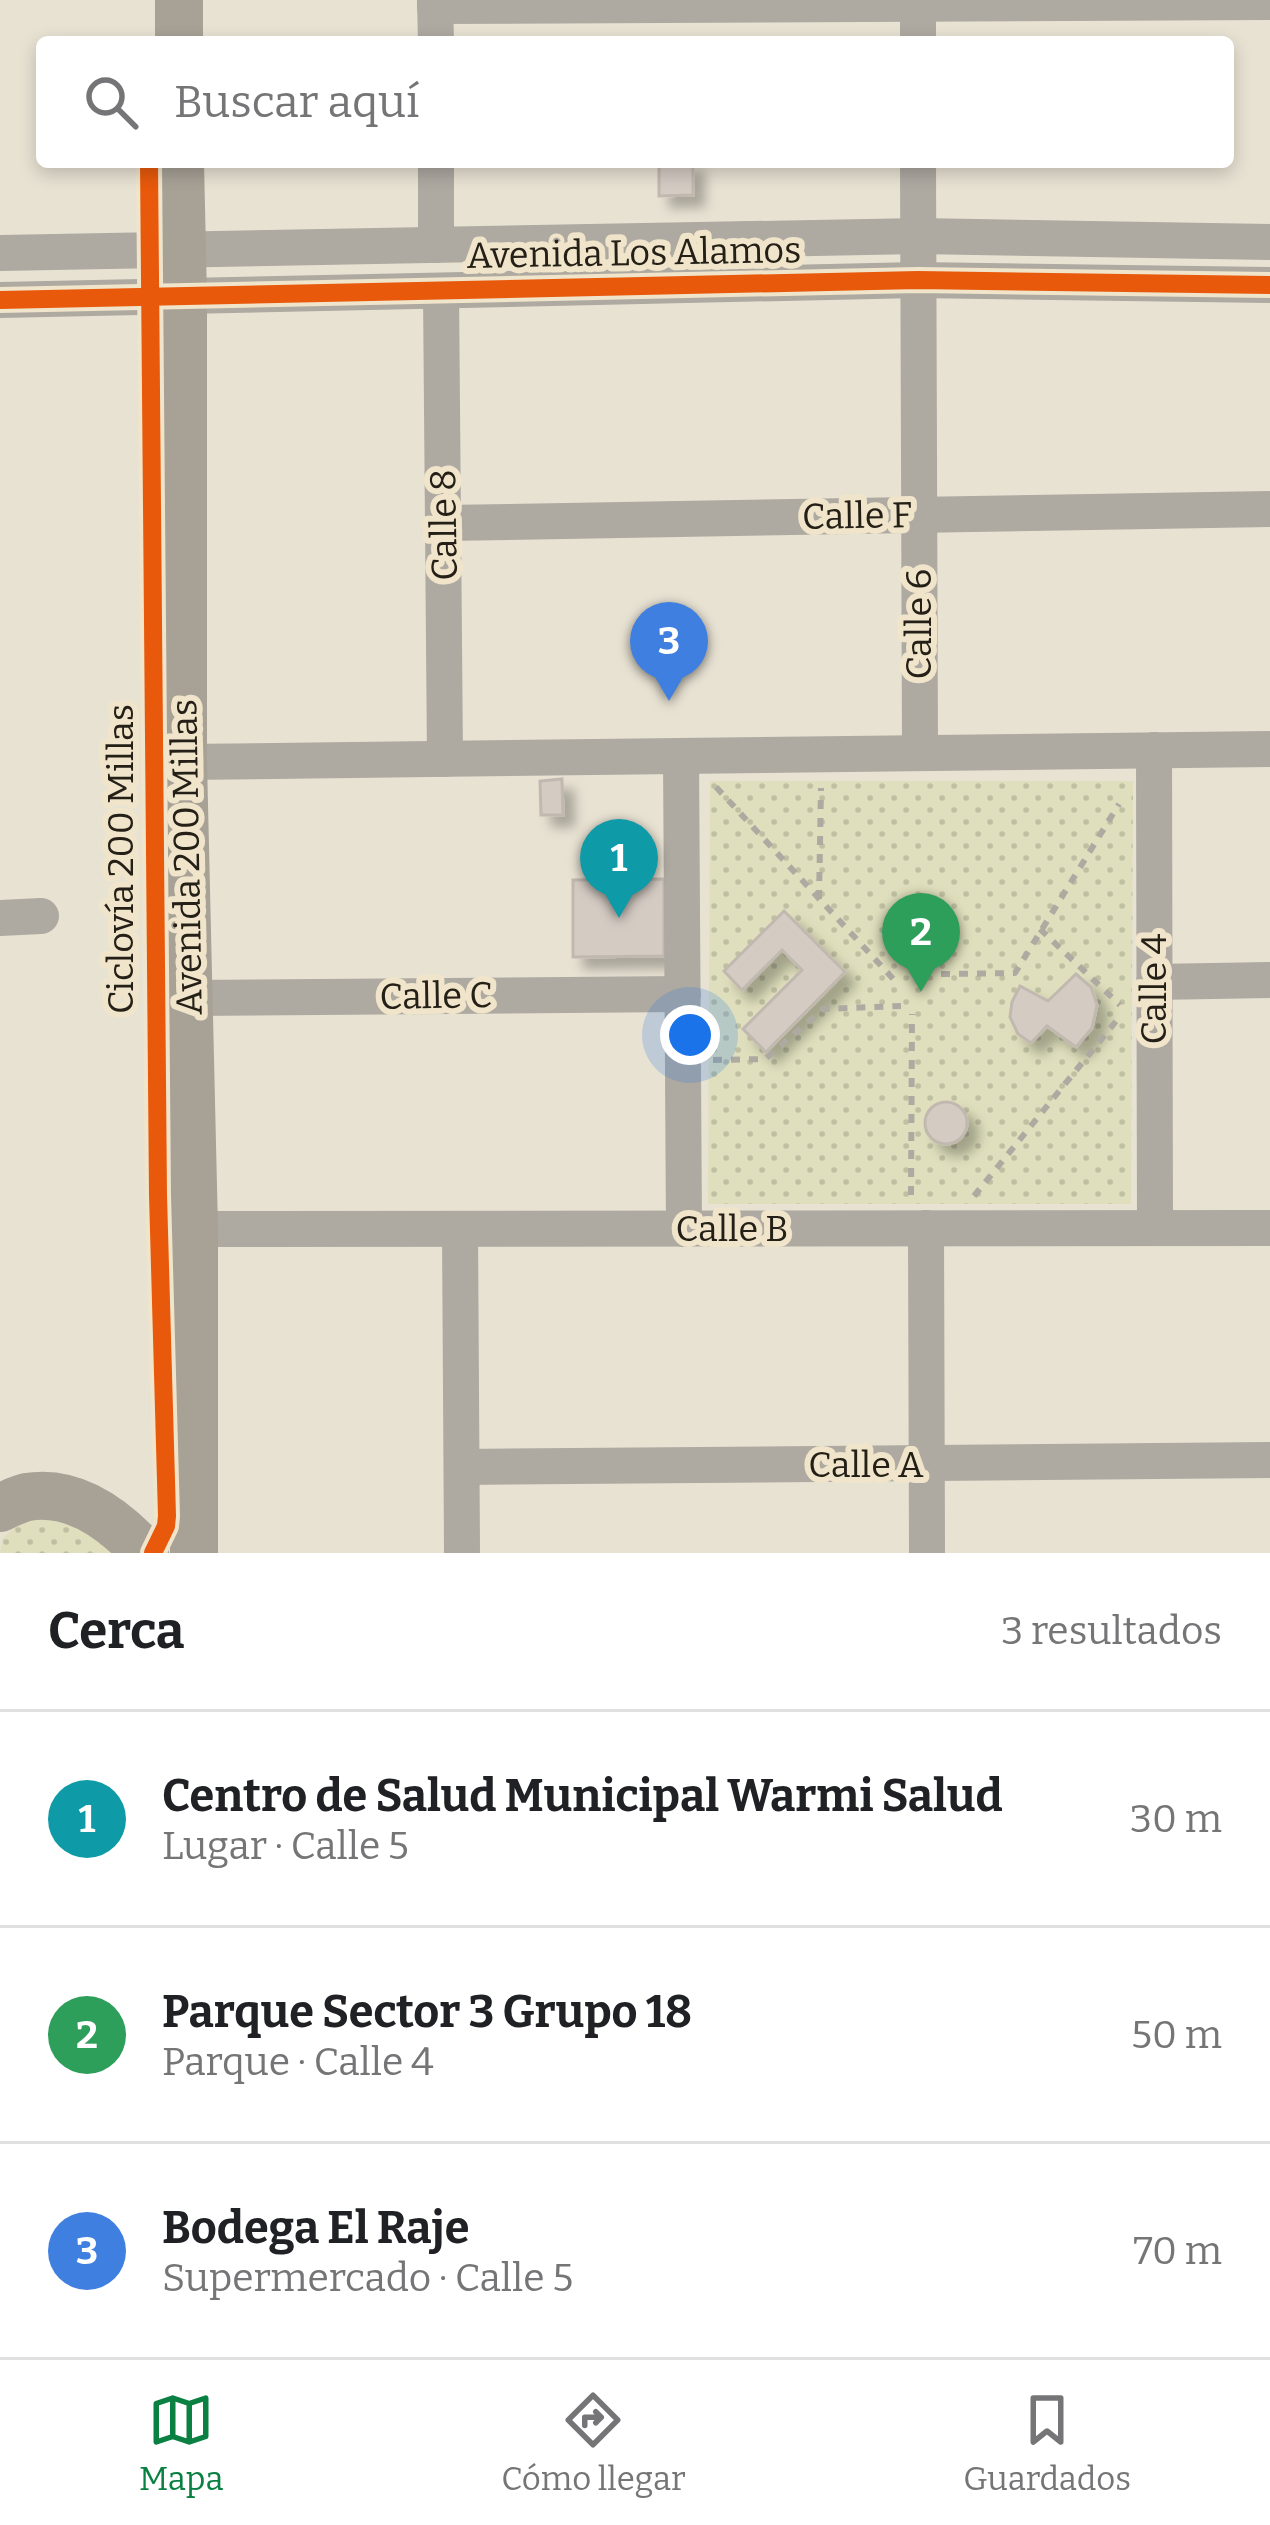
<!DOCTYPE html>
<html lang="es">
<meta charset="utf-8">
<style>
:root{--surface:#fff;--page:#f6f6f6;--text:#202124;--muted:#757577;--line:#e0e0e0;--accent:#0b8043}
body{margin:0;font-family:Bitter,serif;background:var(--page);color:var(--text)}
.you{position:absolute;left:690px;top:1035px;width:42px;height:42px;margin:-30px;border:9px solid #fff;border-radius:50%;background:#1a73e8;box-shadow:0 0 0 18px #1a73e833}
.badge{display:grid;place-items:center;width:78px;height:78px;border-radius:50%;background:var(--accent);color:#fff;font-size:39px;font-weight:700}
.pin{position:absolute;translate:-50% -99px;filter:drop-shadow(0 3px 6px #0008)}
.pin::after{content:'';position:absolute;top:63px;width:42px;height:36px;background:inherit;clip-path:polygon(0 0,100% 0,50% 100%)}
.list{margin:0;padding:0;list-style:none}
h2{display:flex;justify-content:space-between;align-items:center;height:156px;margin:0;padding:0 48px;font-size:51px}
h2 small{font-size:39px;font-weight:400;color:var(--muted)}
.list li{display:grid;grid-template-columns:78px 1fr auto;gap:36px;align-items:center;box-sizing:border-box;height:216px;padding:0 48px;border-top:3px solid var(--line)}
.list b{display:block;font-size:45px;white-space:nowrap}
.list p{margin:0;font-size:39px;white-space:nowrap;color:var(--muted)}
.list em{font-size:39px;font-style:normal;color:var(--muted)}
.icon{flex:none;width:66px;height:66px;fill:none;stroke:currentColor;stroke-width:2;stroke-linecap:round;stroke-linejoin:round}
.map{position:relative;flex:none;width:1270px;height:1553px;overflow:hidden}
.search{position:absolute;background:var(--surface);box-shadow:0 6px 18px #0003;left:36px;right:36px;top:36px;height:132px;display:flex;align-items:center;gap:30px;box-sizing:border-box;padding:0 42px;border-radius:12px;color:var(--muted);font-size:45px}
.sheet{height:804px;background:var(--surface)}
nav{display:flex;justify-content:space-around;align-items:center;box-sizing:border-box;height:168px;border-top:3px solid var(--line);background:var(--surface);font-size:33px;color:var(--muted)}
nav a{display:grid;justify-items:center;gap:6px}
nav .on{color:var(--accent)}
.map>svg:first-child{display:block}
.park{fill:url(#park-dots)}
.building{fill:#d4cbc3;stroke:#c1b8b0;stroke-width:3;filter:url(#shadow)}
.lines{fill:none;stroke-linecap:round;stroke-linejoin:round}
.path{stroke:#aeaaa1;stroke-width:6;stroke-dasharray:9 9;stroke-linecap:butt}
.minor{stroke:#aea9a1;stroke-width:36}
.major{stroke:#a7a196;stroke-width:48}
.cycleway-casing{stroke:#f0e5cb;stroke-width:26}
.cycleway{stroke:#e8590c;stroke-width:18}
.labels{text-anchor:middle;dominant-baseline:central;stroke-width:12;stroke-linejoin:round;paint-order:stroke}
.street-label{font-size:36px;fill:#252017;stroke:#f0e5cb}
</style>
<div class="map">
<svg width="1270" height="1553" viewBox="0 0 1270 1553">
<defs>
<pattern id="park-dots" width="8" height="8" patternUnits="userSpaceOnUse" patternTransform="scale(3)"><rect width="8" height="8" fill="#dfdfbd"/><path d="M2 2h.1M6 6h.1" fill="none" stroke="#bfbfa2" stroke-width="1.8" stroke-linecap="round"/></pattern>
<filter id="shadow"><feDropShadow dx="11" dy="11" stdDeviation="6" flood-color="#0004"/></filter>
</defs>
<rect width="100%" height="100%" fill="#e8e2d3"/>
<g class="park">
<path d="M710 781H1133L1131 1204H708Z"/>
<path d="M37 1518C70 1518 90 1535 116 1553H0L2 1539 17 1525Z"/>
</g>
<g class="building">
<path d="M659 162H693V195L659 196Z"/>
<path d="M562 779 563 815H541L540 781Z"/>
<path d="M664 879V956L573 957V880Z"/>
<path d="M784 911 845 972 766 1052 743 1029 802 970 782 950 742 990 724 971Z"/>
<path d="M1076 974 1091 987 1097 1005 1092 1028 1076 1047 1047 1026 1031 1043 1018 1034 1010 1017 1012 1002 1020 986 1048 1001Z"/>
<circle cx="946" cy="1123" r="21"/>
</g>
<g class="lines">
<g class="path">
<path d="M716 787 897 983"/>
<path d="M819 899 821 788"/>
<path d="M1040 929 1120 1005"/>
<path d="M941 974 1015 973 1119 804"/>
<path d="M713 1060 765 1059 823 1009 901 1006"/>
<path d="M911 1195 912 1014"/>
<path d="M974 1196 1121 1015"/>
</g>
<g class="minor">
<path d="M435 0 436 42"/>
<path d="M918 0V42"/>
<path d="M435 6 1270 2"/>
<path d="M436 162V245"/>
<path d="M918 162 920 753"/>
<path d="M0 253 919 236 1270 242"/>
<path d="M441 291 445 759"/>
<path d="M0 300 918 280 1270 285"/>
<path d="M444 523 1270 509"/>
<path d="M1154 750 1155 1228"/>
<path d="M681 756 684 1229"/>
<path d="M183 762 1270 749"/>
<path d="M0 918 41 916"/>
<path d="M1154 982 1270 980"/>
<path d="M189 998 683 994"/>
<path d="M926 1228 927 1553"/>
<path d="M194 1229 1270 1228"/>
<path d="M460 1229 462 1553"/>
<path d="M462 1467 1270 1460"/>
</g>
<g class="major">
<path d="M179 0V42"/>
<path d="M180 162 183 297V762L194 1229V1553"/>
<path d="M0 1508C8 1504 18 1499 27 1497 75 1489 115 1520 145 1553"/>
</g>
<defs>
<g id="cycleway">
<path d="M149 162 158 1195 167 1516 166 1526 153 1553"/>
<path d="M0 300 918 280 1270 285"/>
</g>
</defs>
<use href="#cycleway" class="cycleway-casing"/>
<use href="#cycleway" class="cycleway"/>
</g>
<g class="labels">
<g class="street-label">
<text transform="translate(634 253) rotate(-1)">Avenida Los Alamos</text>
<text transform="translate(857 516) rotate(-1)">Calle F</text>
<text transform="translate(444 525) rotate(-91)">Calle 8</text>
<text transform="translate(919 624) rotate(-90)">Calle 6</text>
<text transform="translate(187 857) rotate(-91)">Avenida 200 Millas</text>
<text transform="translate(121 859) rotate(-90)">Ciclovía 200 Millas</text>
<text transform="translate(1154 989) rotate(-90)">Calle 4</text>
<text transform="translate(436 996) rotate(-1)">Calle C</text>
<text x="732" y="1229">Calle B</text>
<text x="866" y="1465">Calle A</text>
</g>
</g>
</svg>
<div class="you"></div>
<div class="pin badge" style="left:619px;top:918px;background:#0f9aa8">1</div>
<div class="pin badge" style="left:921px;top:992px;background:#2e9e5b">2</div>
<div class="pin badge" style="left:669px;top:701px;background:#3f7fe0">3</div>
<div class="search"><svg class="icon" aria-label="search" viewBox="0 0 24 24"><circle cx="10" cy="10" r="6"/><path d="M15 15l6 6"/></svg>Buscar aquí</div>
</div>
<section class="sheet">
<h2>Cerca<small>3 resultados</small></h2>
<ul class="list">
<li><span class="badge" style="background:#0f9aa8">1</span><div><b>Centro de Salud Municipal Warmi Salud</b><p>Lugar · Calle 5</p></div><em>30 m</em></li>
<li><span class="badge" style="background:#2e9e5b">2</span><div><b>Parque Sector 3 Grupo 18</b><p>Parque · Calle 4</p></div><em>50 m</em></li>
<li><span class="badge" style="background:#3f7fe0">3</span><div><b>Bodega El Raje</b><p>Supermercado · Calle 5</p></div><em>70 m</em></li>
</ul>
</section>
<nav>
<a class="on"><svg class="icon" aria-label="map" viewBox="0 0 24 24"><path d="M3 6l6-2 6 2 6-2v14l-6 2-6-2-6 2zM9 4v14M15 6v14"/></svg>Mapa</a>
<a><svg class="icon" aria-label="directions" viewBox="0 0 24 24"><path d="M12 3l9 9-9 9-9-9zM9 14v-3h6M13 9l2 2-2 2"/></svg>Cómo llegar</a>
<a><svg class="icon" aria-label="saved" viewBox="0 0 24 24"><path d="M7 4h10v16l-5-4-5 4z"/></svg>Guardados</a>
</nav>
